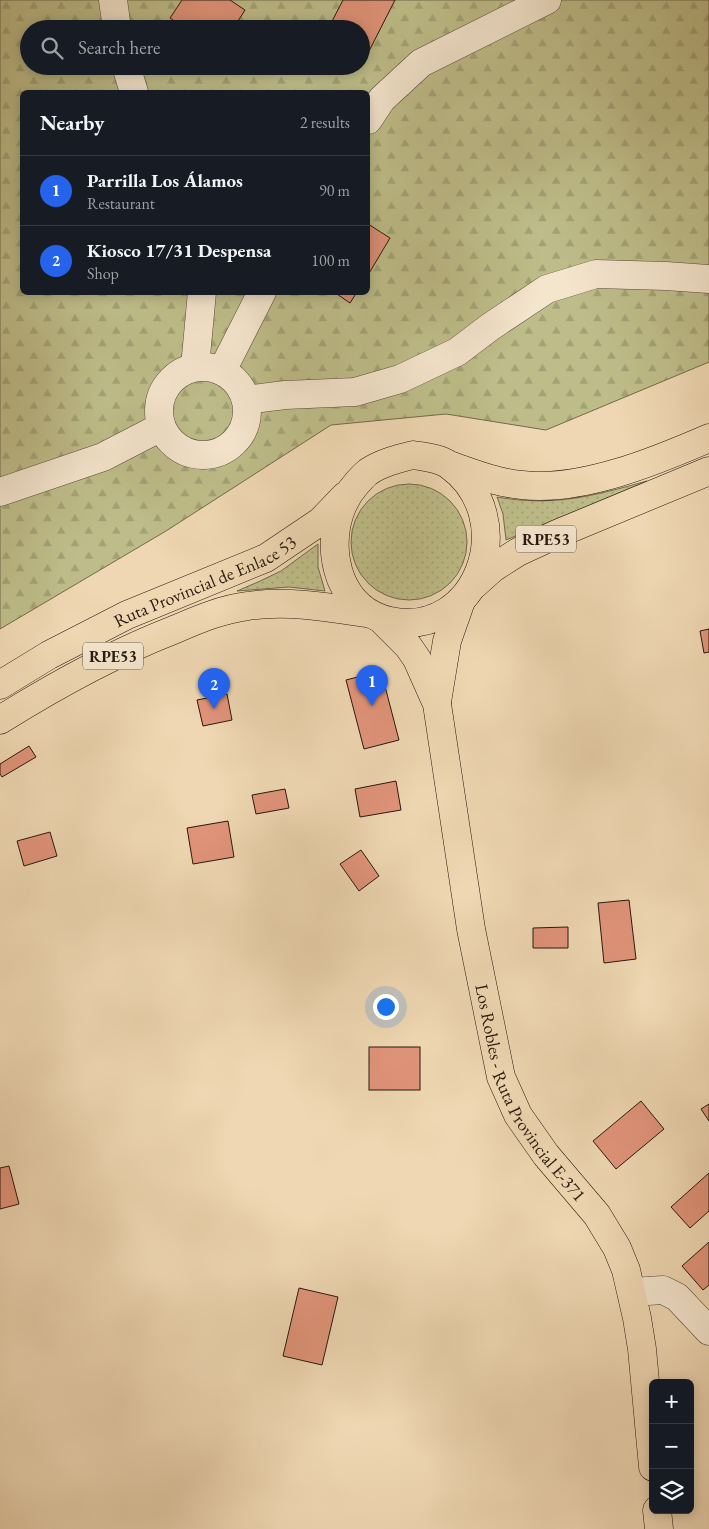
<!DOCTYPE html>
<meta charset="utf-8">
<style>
:root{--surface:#171b24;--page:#242831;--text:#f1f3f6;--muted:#9ea1a6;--line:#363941;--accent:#2563eb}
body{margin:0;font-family:"EB Garamond",serif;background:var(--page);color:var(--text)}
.controls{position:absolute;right:15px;bottom:15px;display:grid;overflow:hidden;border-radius:8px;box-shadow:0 2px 12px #0003}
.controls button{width:45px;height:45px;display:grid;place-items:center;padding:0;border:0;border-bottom:1px solid var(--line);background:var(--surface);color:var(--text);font:25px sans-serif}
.you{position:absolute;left:385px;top:1006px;width:18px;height:18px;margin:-12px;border:4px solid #fff;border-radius:50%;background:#1a73e8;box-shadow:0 0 0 8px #1a73e833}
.badge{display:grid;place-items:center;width:32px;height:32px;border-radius:50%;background:var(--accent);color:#fff;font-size:16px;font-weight:700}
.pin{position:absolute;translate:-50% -41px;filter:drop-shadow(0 1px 2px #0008)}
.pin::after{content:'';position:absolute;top:26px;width:18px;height:15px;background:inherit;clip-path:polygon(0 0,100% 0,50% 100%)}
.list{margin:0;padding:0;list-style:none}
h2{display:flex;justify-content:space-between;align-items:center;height:65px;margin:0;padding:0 20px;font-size:21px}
h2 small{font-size:16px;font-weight:400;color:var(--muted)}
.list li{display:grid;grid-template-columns:32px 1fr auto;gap:15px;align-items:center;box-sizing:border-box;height:70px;padding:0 20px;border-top:1px solid var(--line)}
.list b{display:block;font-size:19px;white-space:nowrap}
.list p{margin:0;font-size:16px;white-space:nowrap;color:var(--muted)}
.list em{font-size:16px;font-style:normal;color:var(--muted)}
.icon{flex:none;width:28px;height:28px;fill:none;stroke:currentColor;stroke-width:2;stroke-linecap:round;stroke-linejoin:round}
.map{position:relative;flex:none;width:709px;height:1529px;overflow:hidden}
.search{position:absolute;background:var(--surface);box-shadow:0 2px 12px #0003;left:20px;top:20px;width:350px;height:55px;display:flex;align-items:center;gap:12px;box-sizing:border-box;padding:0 18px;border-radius:28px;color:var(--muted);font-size:19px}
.panel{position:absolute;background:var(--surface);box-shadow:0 2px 12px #0003;left:20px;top:90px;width:350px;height:205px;border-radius:8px}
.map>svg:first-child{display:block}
.grass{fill:url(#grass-dots);stroke:#726a4c}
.forest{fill:url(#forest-firs);stroke:#726a4c;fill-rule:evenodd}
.building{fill:#e1947a;stroke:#27180f}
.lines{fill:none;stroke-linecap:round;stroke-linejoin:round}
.minor-casing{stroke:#594838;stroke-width:29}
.major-casing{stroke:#27180f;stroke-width:29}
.minor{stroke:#f4e5cd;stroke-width:28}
.major{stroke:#eed7b2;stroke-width:28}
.labels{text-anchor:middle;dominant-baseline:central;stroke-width:4;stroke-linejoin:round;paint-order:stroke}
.shield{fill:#f4e5cd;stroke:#645648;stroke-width:1}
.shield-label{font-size:16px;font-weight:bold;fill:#27180f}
.street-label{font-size:18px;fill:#27180f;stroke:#f4e5cd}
</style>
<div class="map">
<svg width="709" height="1529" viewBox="0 0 709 1529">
<defs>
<pattern id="grass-dots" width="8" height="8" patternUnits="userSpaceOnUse" patternTransform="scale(1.25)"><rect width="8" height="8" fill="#bebd89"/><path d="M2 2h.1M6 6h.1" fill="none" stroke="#a3a275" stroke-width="1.8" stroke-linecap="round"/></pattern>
<pattern id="forest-firs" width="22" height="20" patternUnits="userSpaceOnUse" patternTransform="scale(1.25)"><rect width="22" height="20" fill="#bebd89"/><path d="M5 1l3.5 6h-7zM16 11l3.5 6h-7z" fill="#a3a275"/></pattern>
</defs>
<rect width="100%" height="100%" fill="#eed7b2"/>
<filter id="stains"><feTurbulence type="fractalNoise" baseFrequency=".004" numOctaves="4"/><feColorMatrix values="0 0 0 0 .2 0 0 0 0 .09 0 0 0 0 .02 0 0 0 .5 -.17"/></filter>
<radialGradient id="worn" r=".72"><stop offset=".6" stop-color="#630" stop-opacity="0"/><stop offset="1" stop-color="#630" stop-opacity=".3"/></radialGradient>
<g class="grass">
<path d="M647 481 506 540 503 514 497 497C554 507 593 496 647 481Z"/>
<circle cx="409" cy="542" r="58"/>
<path d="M318 544V567L325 591 289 587 237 591 258 582 281 571Z"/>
</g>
<path class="forest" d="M0 0H709V362L546 430 446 414 331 425 166 531 0 629ZM29 29H361V66H29ZM22 92H368V292H22Z"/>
<g class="building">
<path d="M182 0H230L245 10 233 29H186L170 18Z"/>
<path d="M343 0H395L366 57 361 54V29H328Z"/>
<path d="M368 224 390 238 368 275Z"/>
<path d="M334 292H357L350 303Z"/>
<path d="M709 629V652L704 653 700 631Z"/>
<path d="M381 671 399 740 364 749 346 680Z"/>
<path d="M227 694 232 720 203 726 197 700Z"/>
<path d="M29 746 36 757 2 777 0 774V764Z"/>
<path d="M396 781 401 810 360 817 355 789Z"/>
<path d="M285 789 289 808 256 814 252 795Z"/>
<path d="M228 821 234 857 193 864 187 828Z"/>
<path d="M50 832 57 856 24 866 17 841Z"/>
<path d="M361 850 379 876 359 891 340 864Z"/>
<path d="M629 900 636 959 604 963 598 903Z"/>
<path d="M568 927V948H533V928Z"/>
<rect x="369" y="1047" width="51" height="43"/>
<path d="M641 1101 664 1129 616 1169 593 1141Z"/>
<path d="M709 1104V1121L701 1109Z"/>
<path d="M9 1166 19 1204 0 1209V1168Z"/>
<path d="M709 1173V1211L690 1228 671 1207Z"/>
<path d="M709 1242V1285L703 1290 682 1266Z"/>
<path d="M299 1288 338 1297 322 1365 283 1356Z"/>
</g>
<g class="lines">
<defs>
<g id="minor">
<path d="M113 0 117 29"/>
<path d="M126 66 134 92"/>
<path d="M368 120 382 99 421 63 547 0"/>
<circle cx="203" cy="411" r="44"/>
<path d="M195 367 202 292"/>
<path d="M222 371 262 292"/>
<path d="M246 400 285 395 355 392 400 379 457 352 490 327 547 289 596 274 666 276 709 279"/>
<path d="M0 492 103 457 161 427"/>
<path d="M632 1292 663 1290 677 1297 709 1331"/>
</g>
<g id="major">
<path d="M413 455C425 457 439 458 449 465 522 518 478 639 390 621 367 616 350 601 341 579 329 547 334 509 357 483 360 480 364 475 368 472 381 463 397 459 413 455Z"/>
<path d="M452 466C475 474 498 483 522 485 581 492 656 461 709 438"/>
<path d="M474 585 493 568 518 552 557 534 709 471"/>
<path id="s1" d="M381 619 408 646 417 659 437 704 471 929 501 1077 518 1115 546 1155 597 1215 617 1248 626 1270 637 1318 642 1349 653 1467"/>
<path id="s2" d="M0 685 49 655 127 615 266 558 321 521 345 496"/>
<path d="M437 702 447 641 461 601"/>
<path d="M0 720C56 685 114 653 176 629 199 619 223 609 248 606 287 600 327 607 366 613"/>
<path d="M657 1510 659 1529"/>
</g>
</defs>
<use href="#minor" class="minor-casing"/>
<use href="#major" class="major-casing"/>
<use href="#minor" class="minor"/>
<use href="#major" class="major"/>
</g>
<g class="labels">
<g class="shield">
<rect x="516" y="525.5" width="60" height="27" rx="4"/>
<rect x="83" y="642.5" width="60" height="27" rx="4"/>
</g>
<g class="shield-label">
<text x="546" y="539">RPE53</text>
<text x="113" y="656">RPE53</text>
</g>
<g class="street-label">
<text stroke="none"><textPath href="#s2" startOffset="230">Ruta Provincial de Enlace 53</textPath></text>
<text stroke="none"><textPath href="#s1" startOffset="508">Los Robles - Ruta Provincial E-371</textPath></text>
</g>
</g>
<rect width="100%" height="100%" filter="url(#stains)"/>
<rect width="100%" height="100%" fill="url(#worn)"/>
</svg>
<div class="controls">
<button>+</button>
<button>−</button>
<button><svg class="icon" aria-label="layers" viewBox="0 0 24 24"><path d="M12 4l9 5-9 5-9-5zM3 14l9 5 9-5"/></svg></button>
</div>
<div class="you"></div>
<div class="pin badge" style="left:372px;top:706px">1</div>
<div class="pin badge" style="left:214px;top:709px">2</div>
<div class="search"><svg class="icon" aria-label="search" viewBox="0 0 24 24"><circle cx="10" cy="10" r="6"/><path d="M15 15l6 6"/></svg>Search here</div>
<section class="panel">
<h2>Nearby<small>2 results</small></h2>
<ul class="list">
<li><span class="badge">1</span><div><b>Parrilla Los Álamos</b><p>Restaurant</p></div><em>90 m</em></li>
<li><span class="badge">2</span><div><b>Kiosco 17/31 Despensa</b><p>Shop</p></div><em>100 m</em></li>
</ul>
</section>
</div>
